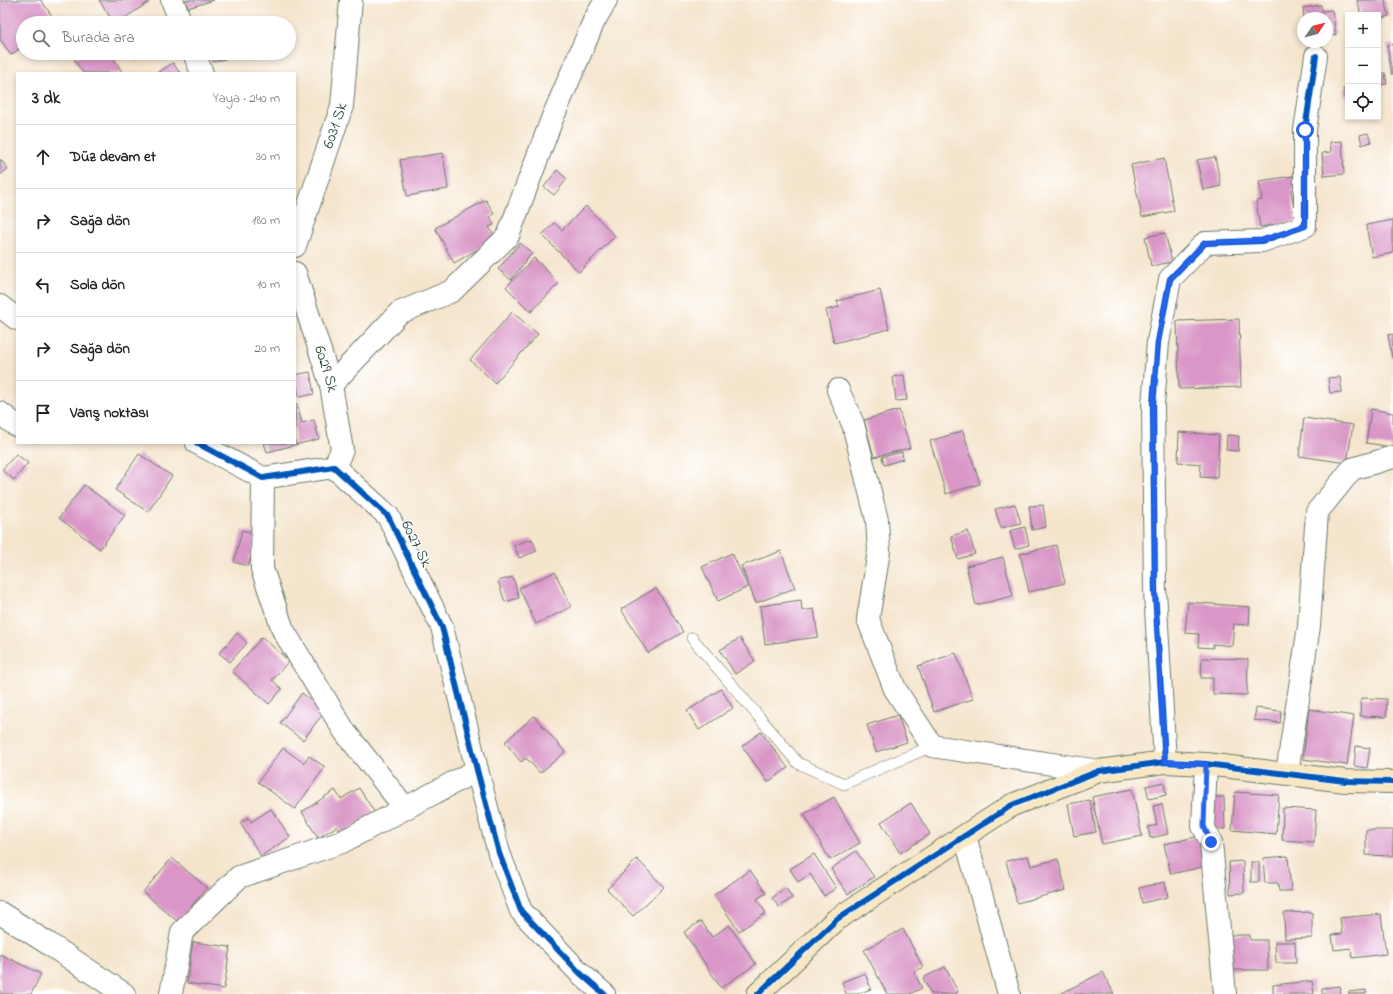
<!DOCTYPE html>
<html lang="tr">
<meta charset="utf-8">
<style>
:root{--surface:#fff;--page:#f6f6f6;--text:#222;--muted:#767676;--line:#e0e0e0}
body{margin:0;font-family:"Indie Flower",sans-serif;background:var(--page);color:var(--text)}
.controls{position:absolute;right:12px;top:12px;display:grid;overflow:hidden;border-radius:0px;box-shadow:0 2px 6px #0003}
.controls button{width:36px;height:36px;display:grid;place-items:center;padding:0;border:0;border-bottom:1px solid var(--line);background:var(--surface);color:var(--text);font:20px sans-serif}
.compass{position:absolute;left:1297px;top:12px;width:36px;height:36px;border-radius:50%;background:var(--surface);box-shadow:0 2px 6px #0003;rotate:55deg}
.stop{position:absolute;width:12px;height:12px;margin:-9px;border:3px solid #2563eb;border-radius:50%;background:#fff}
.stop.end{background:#2563eb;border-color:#fff;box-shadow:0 1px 4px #0008}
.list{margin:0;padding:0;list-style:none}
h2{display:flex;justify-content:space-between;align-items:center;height:52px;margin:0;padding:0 16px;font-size:17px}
h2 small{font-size:13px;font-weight:400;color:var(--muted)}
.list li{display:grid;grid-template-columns:26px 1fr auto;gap:12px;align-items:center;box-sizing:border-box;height:64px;padding:0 16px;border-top:1px solid var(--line)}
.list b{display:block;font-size:15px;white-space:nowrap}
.list em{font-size:13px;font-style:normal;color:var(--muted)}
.icon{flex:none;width:22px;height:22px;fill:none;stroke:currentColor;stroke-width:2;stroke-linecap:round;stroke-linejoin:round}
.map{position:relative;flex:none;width:1393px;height:994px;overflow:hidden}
.search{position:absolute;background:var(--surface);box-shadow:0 2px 6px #0003;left:16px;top:16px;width:280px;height:44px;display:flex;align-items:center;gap:10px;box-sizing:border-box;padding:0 14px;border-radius:22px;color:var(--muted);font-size:15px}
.panel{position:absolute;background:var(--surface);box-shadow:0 2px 6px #0003;left:16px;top:72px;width:280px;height:372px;border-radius:0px}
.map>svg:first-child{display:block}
.building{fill:#d996c7}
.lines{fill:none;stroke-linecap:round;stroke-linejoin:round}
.lane-casing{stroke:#6a786a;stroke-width:12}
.street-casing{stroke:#6a786a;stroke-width:24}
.secondary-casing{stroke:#6a786a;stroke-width:24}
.lane{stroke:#fff;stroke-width:11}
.street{stroke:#fff;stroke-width:22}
.secondary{stroke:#f7e8c3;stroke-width:22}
.cycleway-casing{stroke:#fff;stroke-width:8}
.cycleway{stroke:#0057b8;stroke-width:6}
.route{stroke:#2563eb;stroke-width:5}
.labels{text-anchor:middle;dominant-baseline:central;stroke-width:3;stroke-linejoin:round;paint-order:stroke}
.street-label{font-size:16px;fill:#1f3d34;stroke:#fff}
</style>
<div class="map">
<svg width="1393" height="994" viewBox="0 0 1393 994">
<rect width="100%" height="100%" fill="#fff"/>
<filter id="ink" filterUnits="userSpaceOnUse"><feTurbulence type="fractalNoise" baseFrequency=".025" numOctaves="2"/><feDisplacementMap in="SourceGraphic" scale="8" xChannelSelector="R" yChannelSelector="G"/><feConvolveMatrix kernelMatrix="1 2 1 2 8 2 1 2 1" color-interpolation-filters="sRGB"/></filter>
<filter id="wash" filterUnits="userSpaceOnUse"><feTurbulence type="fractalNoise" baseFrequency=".012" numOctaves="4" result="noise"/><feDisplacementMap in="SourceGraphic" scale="16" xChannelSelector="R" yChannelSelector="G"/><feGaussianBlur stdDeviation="0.9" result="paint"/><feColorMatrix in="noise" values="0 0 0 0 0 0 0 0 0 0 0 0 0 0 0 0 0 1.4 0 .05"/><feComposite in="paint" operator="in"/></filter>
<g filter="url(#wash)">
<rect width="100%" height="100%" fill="#f5e5cd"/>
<g id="blocks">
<g class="building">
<path d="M3 0H41L56 22 55 23H23V46L11 55 0 39V2Z"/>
<path d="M99 0H148L149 2 117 23H114Z"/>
<path d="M185 0H214L188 8Z"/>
<path d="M1357 0H1385L1389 16 1378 19V15H1361Z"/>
<path d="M1321 5 1322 11 1332 10 1336 35 1327 36V18H1304L1303 8Z"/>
<path d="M1393 44V74H1392L1387 45Z"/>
<path d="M84 53H111L122 72 119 73H83L74 59Z"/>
<path d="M132 53H143L135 58Z"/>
<path d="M211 53H245V54L213 62Z"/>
<path d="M173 63 180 73H157Z"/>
<path d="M1385 73 1387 84 1378 85V74Z"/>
<path d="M1348 88V96L1344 97 1343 89Z"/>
<path d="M1368 133 1371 142 1362 145 1360 135Z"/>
<path d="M1342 141 1344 174 1324 176 1322 153 1331 152 1330 142Z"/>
<path d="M443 153 448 189 407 196 400 160Z"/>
<path d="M1215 157 1221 186 1203 190 1197 160Z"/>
<path d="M1164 158 1174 211 1142 217 1131 165Z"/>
<path d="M0 159 8 169 0 175Z"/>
<path d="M557 170 567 179 554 195 544 187Z"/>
<path d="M1293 176 1296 190H1291L1296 221 1260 227 1256 201 1262 200 1259 181Z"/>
<path d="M486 200 494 214 490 216 494 225 489 227 496 239 454 263 435 228Z"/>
<path d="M586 206 615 236 579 272 542 235 554 223 562 230Z"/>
<path d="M1393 220V253L1372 257 1366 225Z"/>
<path d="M1165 233 1172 262 1151 266 1145 237Z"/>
<path d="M520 243 532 253 511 280 498 269Z"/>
<path d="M534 258 559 283 531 312 506 287Z"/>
<path d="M880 290 889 329 834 343 826 310 839 307 837 301Z"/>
<path d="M512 312 538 334 495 383 470 360Z"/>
<path d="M1239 319 1241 387 1179 389 1177 321Z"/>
<path d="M1393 334V358H1392L1388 335Z"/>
<path d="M310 372 314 394 299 397 295 375Z"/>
<path d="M904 375 907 400 896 401 893 377Z"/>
<path d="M1340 377 1342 392 1330 393 1328 378Z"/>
<path d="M295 404H297L302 423 314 420 319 439 267 452 264 443H295Z"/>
<path d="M1371 409 1393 413V447L1366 443Z"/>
<path d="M899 410 910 448 874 457 864 420Z"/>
<path d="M1304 418 1353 425 1347 463 1299 456Z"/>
<path d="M963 431 980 484 946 494 930 441Z"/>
<path d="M1179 432 1219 435 1217 478 1200 477 1201 464 1178 462Z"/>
<path d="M1227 435 1239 436 1238 451 1226 450Z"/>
<path d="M902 452 903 459 884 465 882 457Z"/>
<path d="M16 454 28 463 14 480 2 470Z"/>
<path d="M139 454 172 476 148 512 115 490Z"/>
<path d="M84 485 125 515 100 549 59 518Z"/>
<path d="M1015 504 1021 523 1001 528 995 509Z"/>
<path d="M1043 505 1046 527 1032 530 1029 506Z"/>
<path d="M1025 527 1029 545 1015 549 1010 531Z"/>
<path d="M242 530 257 534 248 566 234 562Z"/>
<path d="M968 531 975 554 958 559 951 536Z"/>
<path d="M532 539 537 551 519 558 514 545Z"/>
<path d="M1056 545 1065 583 1029 592 1020 554Z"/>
<path d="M781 551 795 588 756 603 741 566Z"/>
<path d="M732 553 748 587 718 601 702 567Z"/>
<path d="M1003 557 1013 596 976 605 966 566Z"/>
<path d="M555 572 571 607 536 624 519 588Z"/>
<path d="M513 577 519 598 505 602 498 581Z"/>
<path d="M656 588 683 632 648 653 621 609Z"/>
<path d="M801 600 802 611 814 609 818 637 765 644 760 606Z"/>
<path d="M1188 602 1250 607 1249 625 1234 624 1232 646 1213 644V648L1198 647 1199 634 1185 633Z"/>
<path d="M237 633 247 643 230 662 219 653Z"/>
<path d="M262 637 289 661 272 680 282 689 269 704 232 671Z"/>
<path d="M740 638 755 661 735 674 720 650Z"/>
<path d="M956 653 973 699 934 712 918 666Z"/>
<path d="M1202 658 1248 659 1247 695 1213 694V678H1201Z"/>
<path d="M721 689 733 708 699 730 687 711Z"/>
<path d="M302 693 325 711 303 740 280 723Z"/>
<path d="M1361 698 1387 699 1386 717 1360 716Z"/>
<path d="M1256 708 1281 711 1280 723 1254 720Z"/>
<path d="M1309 709 1354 716 1347 765 1303 759Z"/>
<path d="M898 715 907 742 876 752 867 725Z"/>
<path d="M534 716 565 752 540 773 526 758 521 762 505 742Z"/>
<path d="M761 732 788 768 768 782 742 746Z"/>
<path d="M1356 746 1370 748 1367 768 1354 766Z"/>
<path d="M283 748 304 763 309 756 325 767 295 809 258 782Z"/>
<path d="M1164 782 1166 795 1149 799 1146 786Z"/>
<path d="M359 788 375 813 342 834 337 826 318 838 302 812 335 790 341 799Z"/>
<path d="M1132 789 1142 836 1102 844 1092 797Z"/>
<path d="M1235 792 1279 795 1276 834 1232 830Z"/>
<path d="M834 797 860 843 830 860 804 814Z"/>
<path d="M1209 797H1224L1225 829H1210Z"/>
<path d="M1090 800 1096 832 1074 836 1068 804Z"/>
<path d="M911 803 930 834 900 853 881 822Z"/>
<path d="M1162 804 1168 834 1150 838 1148 827 1157 825 1153 806Z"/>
<path d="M1283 808 1316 810 1314 842 1282 840Z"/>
<path d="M271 809 290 837 261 856 240 823 249 817 251 822Z"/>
<path d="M1366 830H1393V856L1366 855Z"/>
<path d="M1200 836 1207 866 1171 874 1164 844Z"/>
<path d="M856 851 874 877 848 894 831 869Z"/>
<path d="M814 854 836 888 824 896 810 874 798 882 790 869Z"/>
<path d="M1028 856 1031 866 1058 859 1066 890 1017 903 1006 861Z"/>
<path d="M1288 856 1291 891H1279L1278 883H1265L1263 858Z"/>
<path d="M172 858 207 888 178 922 143 892Z"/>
<path d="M637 859 664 887 633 916 607 889Z"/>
<path d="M1243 861 1244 893 1230 894 1229 862Z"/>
<rect x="1251" y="862" width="8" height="20"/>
<path d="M750 870 766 893 757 899 766 913 739 931 714 895Z"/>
<path d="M1165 882 1168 897 1142 903 1139 888Z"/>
<path d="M786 888 792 898 779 907 772 898Z"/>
<path d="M1312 912V938L1285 939 1284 913Z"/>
<path d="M1381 914 1386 954 1352 958 1351 948 1334 950 1332 935 1342 934 1340 918Z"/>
<path d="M701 921 712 937 729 925 756 964 721 988 684 932Z"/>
<path d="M903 929 923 967 914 972 922 988 910 994H887L864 950Z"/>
<path d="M1228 935H1250V940H1267L1268 970H1229Z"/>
<path d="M193 942 230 947 224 989 187 983Z"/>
<path d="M1275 942H1295L1296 963H1276Z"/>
<path d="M0 954 41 974 31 994H0Z"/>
<path d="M945 967 958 992 955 994H931L923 978Z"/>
<path d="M1103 972 1114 994H1060Z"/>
<path d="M865 973 871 989 857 994H846L842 982Z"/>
<path d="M1312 981 1314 994H1273V985Z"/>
<path d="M1340 986 1341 994H1322V988Z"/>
<path d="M1366 990V994H1349L1348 992Z"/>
</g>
</g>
</g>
<g filter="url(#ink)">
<use href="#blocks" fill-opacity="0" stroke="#6a786a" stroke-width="1"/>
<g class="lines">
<defs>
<path id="lane" d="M692 638 798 763 844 784 932 746"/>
<g id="street">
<path d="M172 0 181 23"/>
<path d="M194 53 202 73"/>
<path id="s1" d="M295 246 342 106 351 0"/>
<path id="s2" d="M295 273 331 385 342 450 334 467"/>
<path d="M0 306 17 319"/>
<path d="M331 385 399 313 452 291 508 236 552 119 594 21 606 0"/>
<path d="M838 390 853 424 877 520 879 551 868 619 895 689 932 746 1099 771"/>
<path d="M0 413 17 426"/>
<path d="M197 443 263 478 334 467 388 516 442 627 477 770 499 853 521 911 580 973 604 994"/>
<path d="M263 478 262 569 283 630 345 732 405 808"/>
<path d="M1165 762 1155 591 1153 405 1158 342 1170 279 1205 243 1262 241 1305 226V130L1316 56"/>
<path d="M1206 764 1203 826 1211 842 1225 994"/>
<path d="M1287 773 1309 626 1317 512 1352 469 1393 457"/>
<path d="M965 836 1009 994"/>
<path d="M0 913 49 944 124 994"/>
<path d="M171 994 182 932 239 877 342 842 477 770"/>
</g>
<path id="secondary" d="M758 994 837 919 1012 805 1099 771 1165 762 1206 764 1345 781 1393 782"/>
</defs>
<use href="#lane" class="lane-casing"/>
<use href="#street" class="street-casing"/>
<use href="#secondary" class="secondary-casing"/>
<use href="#lane" class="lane"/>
<use href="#street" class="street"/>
<use href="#secondary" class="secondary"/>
<defs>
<g id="cycleway">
<path d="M197 443 263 478 334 467 388 516 442 627 477 770 499 853 521 911 580 973 604 994"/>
<path d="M1165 762 1155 591 1153 405 1158 342 1170 279 1205 243 1262 241 1305 226V130L1316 56"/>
<path d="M758 994 837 919 1012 805 1099 771 1165 762 1206 764 1345 781 1393 782"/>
</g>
</defs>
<use href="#cycleway" class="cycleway-casing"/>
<use href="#cycleway" class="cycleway"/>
</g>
</g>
<g class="lines" filter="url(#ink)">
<path class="route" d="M1211 842 1204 826 1206 764 1165 762 1155 591 1153 405 1158 342 1170 279 1205 243 1262 240 1305 226V130"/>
</g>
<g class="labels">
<g class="street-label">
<text stroke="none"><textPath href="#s1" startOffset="127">6031 Sk</textPath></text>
<text stroke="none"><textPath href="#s2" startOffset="101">6029 Sk</textPath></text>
<text transform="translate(416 544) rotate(64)">6027 Sk</text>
</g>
</g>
</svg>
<div class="controls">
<button>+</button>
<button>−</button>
<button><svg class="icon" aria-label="locate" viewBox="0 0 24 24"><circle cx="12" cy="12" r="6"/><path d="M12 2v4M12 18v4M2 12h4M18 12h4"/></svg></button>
</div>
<svg class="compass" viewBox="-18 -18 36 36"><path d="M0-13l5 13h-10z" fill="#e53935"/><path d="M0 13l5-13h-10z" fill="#767676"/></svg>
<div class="stop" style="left:1305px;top:130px"></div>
<div class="stop end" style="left:1211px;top:842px"></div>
<div class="search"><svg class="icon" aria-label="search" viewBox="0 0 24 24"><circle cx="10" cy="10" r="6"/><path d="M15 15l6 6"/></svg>Burada ara</div>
<section class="panel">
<h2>3 dk<small>Yaya · 240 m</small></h2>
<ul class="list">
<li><svg class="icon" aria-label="ahead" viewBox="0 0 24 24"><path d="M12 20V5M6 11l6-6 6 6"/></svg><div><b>Düz devam et</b></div><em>30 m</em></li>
<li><svg class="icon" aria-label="right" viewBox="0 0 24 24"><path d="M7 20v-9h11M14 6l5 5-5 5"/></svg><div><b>Sağa dön</b></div><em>180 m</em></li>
<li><svg class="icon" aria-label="left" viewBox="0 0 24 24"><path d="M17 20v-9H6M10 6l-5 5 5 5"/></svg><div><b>Sola dön</b></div><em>10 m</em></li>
<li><svg class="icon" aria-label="right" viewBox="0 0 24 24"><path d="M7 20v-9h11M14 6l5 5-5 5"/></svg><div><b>Sağa dön</b></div><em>20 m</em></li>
<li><svg class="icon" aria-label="arrive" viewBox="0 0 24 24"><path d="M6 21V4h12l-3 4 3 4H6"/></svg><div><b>Varış noktası</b></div></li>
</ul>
</section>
</div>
